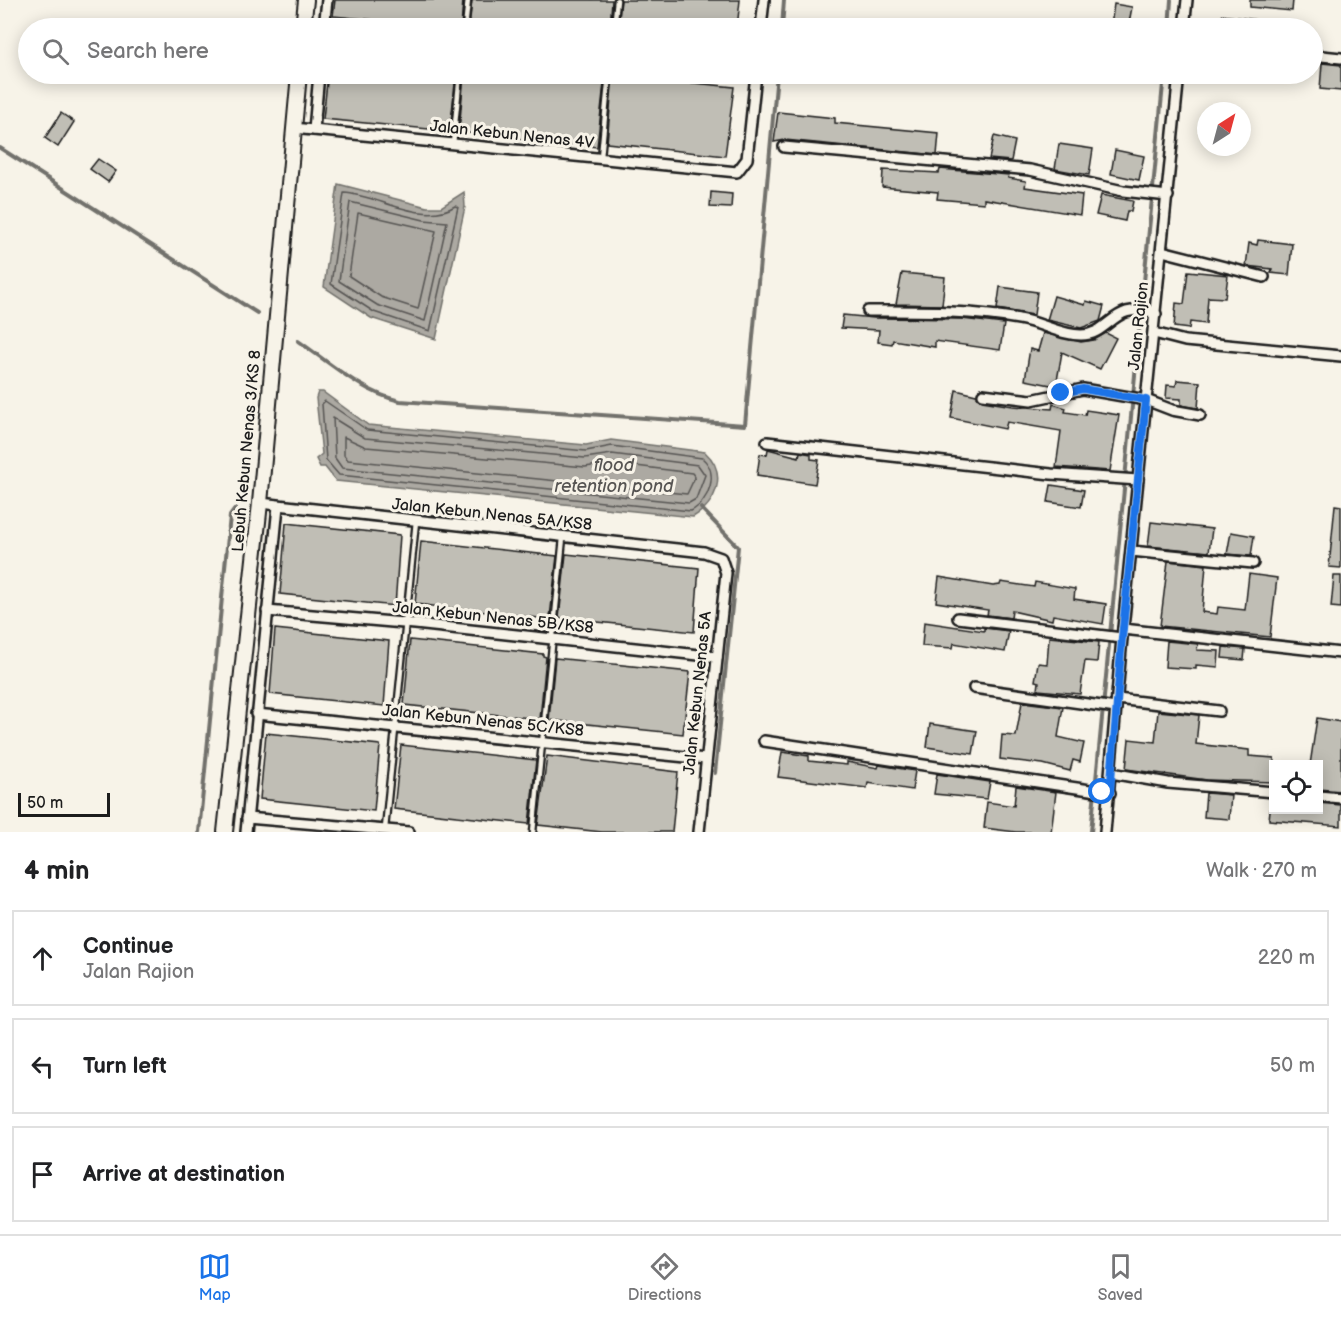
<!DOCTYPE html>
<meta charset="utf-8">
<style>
:root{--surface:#fff;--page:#f2f2f2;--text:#202124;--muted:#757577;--line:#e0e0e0;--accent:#1a73e8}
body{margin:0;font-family:"Balsamiq Sans",sans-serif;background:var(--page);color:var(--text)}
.controls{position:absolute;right:18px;bottom:18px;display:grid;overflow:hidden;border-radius:0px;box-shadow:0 3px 15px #0003}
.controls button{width:54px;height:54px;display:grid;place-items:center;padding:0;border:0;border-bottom:2px solid var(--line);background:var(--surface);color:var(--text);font:30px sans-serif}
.compass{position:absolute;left:1197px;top:102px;width:54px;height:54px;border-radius:50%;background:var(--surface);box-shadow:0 3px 15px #0003;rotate:36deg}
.scale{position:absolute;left:18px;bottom:15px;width:92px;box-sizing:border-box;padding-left:6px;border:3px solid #1c1c1c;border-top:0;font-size:16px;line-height:21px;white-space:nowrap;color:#1c1c1c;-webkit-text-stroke:4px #f7f3e8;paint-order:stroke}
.stop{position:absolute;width:18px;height:18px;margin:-14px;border:4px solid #1a73e8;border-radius:50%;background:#fff}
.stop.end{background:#1a73e8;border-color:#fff;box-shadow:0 2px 6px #0008}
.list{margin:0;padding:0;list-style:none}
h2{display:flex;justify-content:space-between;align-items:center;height:78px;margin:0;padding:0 24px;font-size:26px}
h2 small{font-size:20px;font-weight:400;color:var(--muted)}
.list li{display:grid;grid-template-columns:39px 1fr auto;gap:18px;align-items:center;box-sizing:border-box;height:96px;margin:0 12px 12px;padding:0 12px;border:2px solid var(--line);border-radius:0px}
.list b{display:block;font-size:22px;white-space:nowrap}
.list p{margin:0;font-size:20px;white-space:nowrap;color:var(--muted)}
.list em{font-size:20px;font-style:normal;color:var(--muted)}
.icon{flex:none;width:33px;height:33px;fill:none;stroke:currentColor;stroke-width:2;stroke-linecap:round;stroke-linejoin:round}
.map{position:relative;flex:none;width:1341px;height:832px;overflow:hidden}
.search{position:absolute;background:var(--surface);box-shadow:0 3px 15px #0003;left:18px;right:18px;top:18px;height:66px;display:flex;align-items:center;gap:15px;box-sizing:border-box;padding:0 21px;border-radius:33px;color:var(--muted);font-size:22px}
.sheet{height:402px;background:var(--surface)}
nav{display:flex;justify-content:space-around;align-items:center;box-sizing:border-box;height:84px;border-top:2px solid var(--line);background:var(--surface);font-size:16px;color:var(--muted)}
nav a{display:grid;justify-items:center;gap:3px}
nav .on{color:var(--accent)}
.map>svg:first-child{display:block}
.water{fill:#aca9a2;stroke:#72716c;stroke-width:1.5}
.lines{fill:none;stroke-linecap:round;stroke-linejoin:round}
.shore{stroke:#565452;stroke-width:1.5}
.stream{stroke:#72716c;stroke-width:4}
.building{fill:#c0beb5;stroke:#1c1c1c;stroke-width:1.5}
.lane-casing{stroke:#1c1c1c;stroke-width:9}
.street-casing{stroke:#1c1c1c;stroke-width:14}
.secondary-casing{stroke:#1c1c1c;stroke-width:18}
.lane{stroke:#f7f3e8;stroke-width:4.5}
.street{stroke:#f7f3e8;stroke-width:9}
.secondary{stroke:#f7f3e8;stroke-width:14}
.route{stroke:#1a73e8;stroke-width:8}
.labels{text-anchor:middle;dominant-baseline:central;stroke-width:6;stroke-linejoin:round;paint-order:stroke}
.street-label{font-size:16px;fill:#1c1c1c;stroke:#f7f3e8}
.water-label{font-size:18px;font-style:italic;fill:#565452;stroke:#f7f3e8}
</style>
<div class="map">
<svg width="1341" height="832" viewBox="0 0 1341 832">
<rect width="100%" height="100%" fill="#f7f3e8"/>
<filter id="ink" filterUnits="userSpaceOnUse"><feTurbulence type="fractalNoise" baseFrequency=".0167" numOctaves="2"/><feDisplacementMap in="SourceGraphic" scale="12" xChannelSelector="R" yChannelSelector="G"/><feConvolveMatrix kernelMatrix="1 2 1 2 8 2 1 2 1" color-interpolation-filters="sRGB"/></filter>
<g filter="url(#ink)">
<g class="water">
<path d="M338 184 427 207H441L464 192 465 207 436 339 371 318 324 287Z"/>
<path d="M318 392H323L368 425 586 445 611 440 705 452C728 473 717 503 693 517L336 481 325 467H320L316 459 322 454 316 398Z"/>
</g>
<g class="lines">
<g class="shore">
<path d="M344 193C378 195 423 226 455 206L458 207 430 331 374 312 331 284Z"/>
<path d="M350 202 424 220 447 222 425 321 377 305 339 281Z"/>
<path d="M358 213 436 231 418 309 381 297 349 276Z"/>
<path d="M325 401 367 430 586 451 612 446 702 458C720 472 709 502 691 511L339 475 326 460 322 404Z"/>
<path d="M333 418 365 438 585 458 612 454 698 465 705 475 696 499 689 503 342 468 335 458Z"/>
<path d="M344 437 366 447 585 467 612 463 692 473 695 477 687 494 348 460 344 455Z"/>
</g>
<g class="stream">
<path d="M782 28 784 0"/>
<path d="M1169 28 1171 0"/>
<path d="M0 148 257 313"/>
<path d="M298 341C330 363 363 393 400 401L745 425 777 74"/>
<path d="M701 508 738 547 715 773"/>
<path d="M199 832 230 516 235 509"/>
<path d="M1091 832 1164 74"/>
</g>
</g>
<g class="building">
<path d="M335 0H463L461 28 333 16Z"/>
<path d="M472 0H612L610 28H469Z"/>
<path d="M621 0H740L737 28H618Z"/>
<path d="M1250 0H1293L1292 11 1250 7Z"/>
<path d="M1114 4 1132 7 1128 28 1111 26Z"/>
<path d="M1222 15 1278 23 1277 28H1220Z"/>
<path d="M1322 63 1341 65V91L1320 89Z"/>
<path d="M328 74H456L450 131 323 119Z"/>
<path d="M464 74H605L597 147 459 132Z"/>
<path d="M613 75 734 87 725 156 607 143Z"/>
<path d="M778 112 835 118V123L939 133 937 155 785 140 774 142Z"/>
<path d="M61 113 74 122 58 147 45 138Z"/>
<path d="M994 136 1015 141 1011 161 989 159Z"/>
<path d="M1059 144 1093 149 1089 175 1055 169Z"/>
<path d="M1115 150 1144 156 1139 180 1111 174Z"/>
<path d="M98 159 116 171 108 182 90 169Z"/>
<path d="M940 169 1009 175 1008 178 1026 181 1025 187 1082 195 1080 215 984 199V203L937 199 938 192 882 187 883 170 939 173Z"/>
<path d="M711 192 732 194 731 208 710 207Z"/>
<path d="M1101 195 1133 201 1131 211H1127L1125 221 1096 215Z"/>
<path d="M1258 240 1292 244 1289 275 1271 273 1272 269 1246 266 1249 243 1257 245Z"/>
<path d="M1188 271 1228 275 1225 298 1208 297 1206 324 1190 322 1189 329 1174 327 1176 303 1184 304Z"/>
<path d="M902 273 945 277 942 305 896 304Z"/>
<path d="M1000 287 1037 292 1034 315 997 309Z"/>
<path d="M1054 296 1085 305 1086 301 1104 306 1100 321 1081 328 1047 320Z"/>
<path d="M843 315 874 318 962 319 1004 324 1000 350 935 341V347L893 340 892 344 878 342 879 330 841 328Z"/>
<path d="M1043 333 1081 342 1094 340 1106 333 1116 338 1100 369 1062 352 1056 386 1025 380 1030 349 1038 351Z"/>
<path d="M1177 380 1200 382 1198 408 1181 405V399L1166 398 1167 385 1176 386Z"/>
<path d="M956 390 976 395 982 401 1013 406 1052 409 1053 404 1066 408 1065 412 1085 415 1086 410 1119 415 1110 471 1056 467 1061 431 1007 422 1005 429 951 418Z"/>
<path d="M768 449 799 457 800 452 811 454V459L819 460 815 484 757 475 760 454 767 455Z"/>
<path d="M1051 485 1084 490 1081 507 1048 502Z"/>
<path d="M1335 505 1341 506V568L1329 567Z"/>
<path d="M1151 522 1212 529 1209 552 1148 546Z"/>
<path d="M286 523 400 535 395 606 280 594Z"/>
<path d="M1231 532 1254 536 1251 556 1227 554Z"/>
<path d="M421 541 557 556 550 617 548 619 415 604Z"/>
<path d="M566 554 699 568 694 632 559 618Z"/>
<path d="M1168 561 1206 565 1202 612 1217 614 1218 607 1245 610 1249 574 1277 578 1270 637 1160 626Z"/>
<path d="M1334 576H1341V608L1331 607Z"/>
<path d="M939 577 993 586 1000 585 1001 582 1034 587 1035 582 1075 589 1074 599 1106 604 1103 624 1053 615 1052 620 1012 611 1011 618 987 615 988 610 936 602Z"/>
<path d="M924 622 984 631V628L1009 631 1005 652 954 643 953 648 922 646Z"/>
<path d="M275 629 389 641 384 706 270 694Z"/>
<path d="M1049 637 1099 642 1097 662 1085 661 1080 694 1038 690 1039 682 1035 681 1038 663 1047 664Z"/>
<path d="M410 640 543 654V656L546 657 540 719 404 705Z"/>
<path d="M1167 641 1198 644 1197 650 1219 651 1218 667 1196 665V669L1165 667Z"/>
<path d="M1223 647 1245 649 1244 660 1222 658Z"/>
<path d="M555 658 690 672 683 734 549 720Z"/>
<path d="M1022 702 1063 707 1058 737 1084 743 1080 762 1073 760 1070 771 1043 764 1000 759 1002 735 1016 736Z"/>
<path d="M1158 711 1199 715 1196 744 1249 750V756L1274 758V782L1207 780 1126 769 1129 739 1155 742Z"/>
<path d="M1317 718 1341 722V791L1318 789V765H1310Z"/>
<path d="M930 724 977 731 973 754 927 747Z"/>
<path d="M266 733 380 745 374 811 260 799Z"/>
<path d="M401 745 536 760 529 824 394 809Z"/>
<path d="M782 752 809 756V761L847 765V762L878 768 879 765 915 771 912 790 868 783 867 788 778 777Z"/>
<path d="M547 756 678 772 672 832H602L538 825Z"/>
<path d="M937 774 990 782 987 799 934 794Z"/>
<path d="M1016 786 1056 792 1051 832H1016L984 828 987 802 1014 806Z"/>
<path d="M1206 793 1231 795 1229 819 1204 817Z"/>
<path d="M1318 803 1341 805V826L1269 820 1270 810H1318Z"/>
</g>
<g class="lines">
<defs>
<g id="lane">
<path d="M465 28 468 0"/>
<path d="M614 28 617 0"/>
<path d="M453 144 460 74"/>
<path d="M601 157 609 74"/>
<path d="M385 829 416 521"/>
<path d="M533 832 563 538"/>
</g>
<g id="street">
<path d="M324 27 336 28"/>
<path d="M324 28 327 0"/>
<path d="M761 28 764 0"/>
<path d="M1184 28 1187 0"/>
<path d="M1312 55 1341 58"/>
<path d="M293 128 737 172 747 159 756 74"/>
<path d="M314 130 319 74"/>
<path d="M784 147 1030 170 1123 191 1168 196"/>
<path d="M1162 251 1264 277"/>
<path d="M868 311C919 311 969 310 1019 319 1040 322 1060 335 1081 335 1111 335 1113 299 1156 314"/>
<path d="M1154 333 1185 341 1341 356"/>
<path d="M983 394 1031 400 1083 389 1146 400 1172 410 1200 415"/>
<path d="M767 442 1051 474 1138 480"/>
<path d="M260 503 704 552 721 558 726 573 699 832"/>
<path d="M1131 551 1253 563"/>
<path d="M267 611 415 624 717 657"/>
<path d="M958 618 1122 638"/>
<path d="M1123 629 1341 653"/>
<path d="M974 688 1116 708"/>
<path d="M1117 699 1219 711"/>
<path d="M256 714 706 759"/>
<path d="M764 741 1110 793"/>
<path d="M1111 773 1168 783 1274 792"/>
<path d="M1318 796 1341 798"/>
<path d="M247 818 409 832"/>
<path d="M246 832 278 506"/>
<path d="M1105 832 1122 638 1179 74"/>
</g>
<g id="secondary">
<path d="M303 28 306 0"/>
<path d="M225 832 260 503 299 74"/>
</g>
</defs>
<use href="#lane" class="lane-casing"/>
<use href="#street" class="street-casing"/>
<use href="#secondary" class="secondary-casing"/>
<use href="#lane" class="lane"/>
<use href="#street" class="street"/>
<use href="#secondary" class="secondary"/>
</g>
</g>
<g class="lines" filter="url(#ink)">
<path class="route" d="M1061 393 1083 389 1146 400 1122 638 1110 793 1102 792"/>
</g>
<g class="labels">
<g class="street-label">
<text transform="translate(512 135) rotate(6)">Jalan Kebun Nenas 4V</text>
<text transform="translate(1139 326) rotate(-84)">Jalan Rajion</text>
<text transform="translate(247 451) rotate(-85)">Lebuh Kebun Nenas 3/KS 8</text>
<text transform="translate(492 515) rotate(6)">Jalan Kebun Nenas 5A/KS8</text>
<text transform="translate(493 618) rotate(6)">Jalan Kebun Nenas 5B/KS8</text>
<text transform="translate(698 693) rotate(-84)">Jalan Kebun Nenas 5A</text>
<text transform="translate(483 721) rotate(6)">Jalan Kebun Nenas 5C/KS8</text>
</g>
<g class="water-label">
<text x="614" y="465">flood<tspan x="614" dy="21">retention pond</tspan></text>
</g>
</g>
</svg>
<div class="controls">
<button><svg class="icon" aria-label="locate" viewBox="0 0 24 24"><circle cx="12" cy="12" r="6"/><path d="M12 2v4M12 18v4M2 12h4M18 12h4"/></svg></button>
</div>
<svg class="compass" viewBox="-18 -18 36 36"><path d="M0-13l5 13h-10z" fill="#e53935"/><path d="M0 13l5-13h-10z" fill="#757577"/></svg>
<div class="scale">50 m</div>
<div class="stop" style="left:1102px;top:792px"></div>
<div class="stop end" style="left:1061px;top:393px"></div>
<div class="search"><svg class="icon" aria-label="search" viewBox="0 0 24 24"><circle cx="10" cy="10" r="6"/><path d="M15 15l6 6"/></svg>Search here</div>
</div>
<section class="sheet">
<h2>4 min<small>Walk · 270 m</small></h2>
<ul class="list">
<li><svg class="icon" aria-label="ahead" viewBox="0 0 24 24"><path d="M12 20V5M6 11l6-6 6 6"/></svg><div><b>Continue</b><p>Jalan Rajion</p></div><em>220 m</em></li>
<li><svg class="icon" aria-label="left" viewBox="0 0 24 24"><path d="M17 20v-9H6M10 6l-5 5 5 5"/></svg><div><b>Turn left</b></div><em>50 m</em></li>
<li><svg class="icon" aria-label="arrive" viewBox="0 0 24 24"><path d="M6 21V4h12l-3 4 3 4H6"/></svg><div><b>Arrive at destination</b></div></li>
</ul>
</section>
<nav>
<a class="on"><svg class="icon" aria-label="map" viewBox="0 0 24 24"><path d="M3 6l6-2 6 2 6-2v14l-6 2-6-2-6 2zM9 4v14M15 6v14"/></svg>Map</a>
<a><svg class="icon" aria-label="directions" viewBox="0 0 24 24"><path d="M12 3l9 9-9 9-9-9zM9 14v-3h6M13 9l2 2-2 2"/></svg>Directions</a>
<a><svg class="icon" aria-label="saved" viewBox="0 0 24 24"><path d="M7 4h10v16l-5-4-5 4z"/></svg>Saved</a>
</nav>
